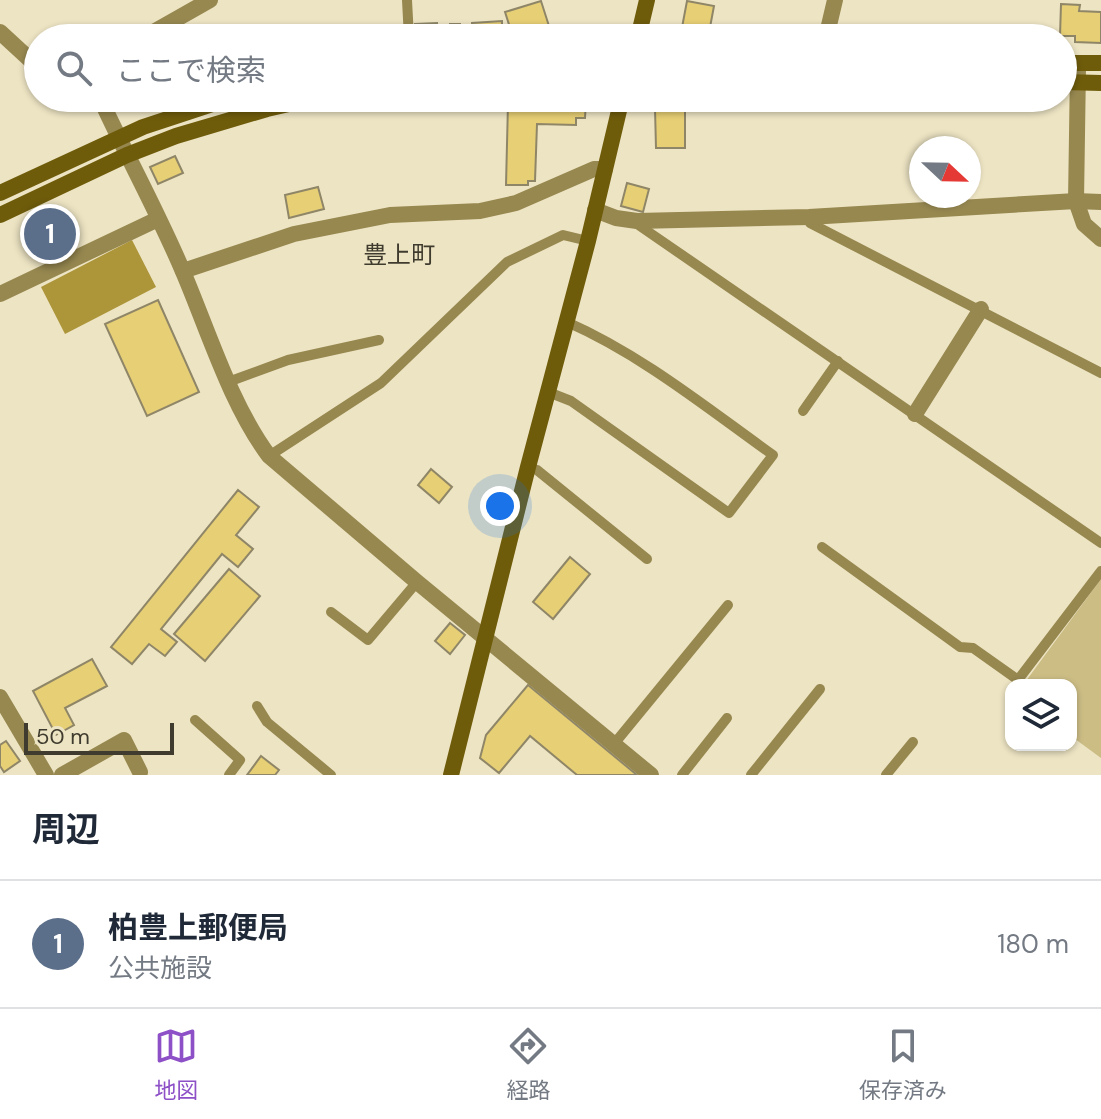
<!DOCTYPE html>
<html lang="ja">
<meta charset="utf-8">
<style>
:root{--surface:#fff;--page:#f2f2f3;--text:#1f2937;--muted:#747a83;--line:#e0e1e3;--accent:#8d50c7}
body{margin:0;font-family:"DM Sans","Noto Sans JP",sans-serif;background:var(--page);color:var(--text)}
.controls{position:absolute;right:24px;bottom:24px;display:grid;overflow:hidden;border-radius:16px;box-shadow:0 2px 6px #0004}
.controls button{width:72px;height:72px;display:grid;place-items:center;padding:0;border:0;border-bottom:2px solid var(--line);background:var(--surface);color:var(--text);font:40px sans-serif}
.compass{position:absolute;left:909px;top:136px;width:72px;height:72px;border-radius:50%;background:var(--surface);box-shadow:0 2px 6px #0004;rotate:112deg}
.scale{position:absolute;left:24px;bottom:20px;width:150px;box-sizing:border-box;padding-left:8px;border:4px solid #3f3b2e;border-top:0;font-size:22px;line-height:28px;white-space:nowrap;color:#3f3b2e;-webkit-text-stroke:6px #ede4c3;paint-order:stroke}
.you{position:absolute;left:500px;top:506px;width:28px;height:28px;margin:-20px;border:6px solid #fff;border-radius:50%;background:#1a73e8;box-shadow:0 0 0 12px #1a73e833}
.badge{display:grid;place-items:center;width:52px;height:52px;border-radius:50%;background:var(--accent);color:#fff;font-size:26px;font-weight:700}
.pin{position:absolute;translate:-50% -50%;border:4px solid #fff;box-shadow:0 2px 8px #0006}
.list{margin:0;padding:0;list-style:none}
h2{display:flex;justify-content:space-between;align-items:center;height:104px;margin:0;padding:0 32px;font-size:34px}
h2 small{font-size:26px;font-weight:400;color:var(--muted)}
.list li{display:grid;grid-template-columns:52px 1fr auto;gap:24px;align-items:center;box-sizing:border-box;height:128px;padding:0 32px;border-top:2px solid var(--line)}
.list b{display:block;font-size:30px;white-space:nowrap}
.list p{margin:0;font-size:26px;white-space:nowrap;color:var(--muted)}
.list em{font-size:26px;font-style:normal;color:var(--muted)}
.icon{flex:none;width:44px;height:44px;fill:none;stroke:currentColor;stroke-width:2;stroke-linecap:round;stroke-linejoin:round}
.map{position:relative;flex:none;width:1101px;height:775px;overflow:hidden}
.search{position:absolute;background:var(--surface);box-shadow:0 2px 6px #0004;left:24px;right:24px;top:24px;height:88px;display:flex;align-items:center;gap:20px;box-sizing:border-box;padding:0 28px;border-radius:44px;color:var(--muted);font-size:30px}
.sheet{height:232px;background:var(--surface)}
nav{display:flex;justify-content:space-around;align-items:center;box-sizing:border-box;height:112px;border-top:2px solid var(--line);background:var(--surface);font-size:22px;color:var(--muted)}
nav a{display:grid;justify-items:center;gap:4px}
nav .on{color:var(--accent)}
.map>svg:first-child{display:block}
.green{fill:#ccbd85}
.water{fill:#ad953a}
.building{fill:#e7cf75;stroke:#8f8668;stroke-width:2}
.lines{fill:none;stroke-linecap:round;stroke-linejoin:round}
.lane{stroke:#978850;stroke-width:10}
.street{stroke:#978850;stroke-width:16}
.secondary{stroke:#6f5c0b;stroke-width:16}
.labels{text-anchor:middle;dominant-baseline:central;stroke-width:6;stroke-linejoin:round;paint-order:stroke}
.neighbourhood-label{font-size:24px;fill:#3f3b2e;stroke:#ede4c3}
</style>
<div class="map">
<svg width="1101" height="775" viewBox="0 0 1101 775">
<rect width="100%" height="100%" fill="#ede4c3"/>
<path class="green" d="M1101 579V758L1071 736V685H1023Z"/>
<path class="water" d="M132 240 156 287 65 334 41 287Z"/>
<g class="building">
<path d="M541 1 549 26 513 37 505 12Z"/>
<path d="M687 1 714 6 708 38H680Z"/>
<path d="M1061 4 1080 5 1079 11 1101 12V43L1075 42V36H1060Z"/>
<path d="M502 21V38H473L472 23Z"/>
<path d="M437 23V38H416L415 24Z"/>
<rect x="450" y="24" width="10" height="14"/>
<path d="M523 98 586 100 585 118H576V125L537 124 535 181H528V185H506L508 103H523Z"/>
<path d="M667 101H685V148H656L655 109H667Z"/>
<path d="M175 156 183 173 158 184 150 167Z"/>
<path d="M627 183 649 189 643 212 621 206Z"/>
<path d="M318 187 324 209 289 218 285 195Z"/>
<path d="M57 214 72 247 47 258 42 246 45 245 36 224Z"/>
<path d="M158 300 199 392 147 416 105 324Z"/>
<path d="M431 469 452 487 439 503 418 485Z"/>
<path d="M238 490 259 507 236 535 253 549 238 567 222 554 161 629 177 642 165 656 149 644 132 664 111 647Z"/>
<path d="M570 557 590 574 553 619 533 602Z"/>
<path d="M229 569 260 596 205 661 174 634Z"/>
<path d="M450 623 465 635 450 654 435 641Z"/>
<path d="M92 659 107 686 65 708 74 725 56 735 33 691Z"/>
<path d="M528 685 637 775H577L530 736 499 773 480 758 486 735Z"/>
<path d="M6 741 20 761 4 772 0 766V745Z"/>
<path d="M261 756 279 770 275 775H247Z"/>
</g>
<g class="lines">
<g class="lane">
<path d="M407 0 409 38"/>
<path d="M809 217 810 223 1101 373"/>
<path d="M637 221V224L1101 543"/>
<path d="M228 382 288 360 379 340"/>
<path d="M548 392 571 401 729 513 773 455C707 408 642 355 567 322"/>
<path d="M803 411 838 361"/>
<path d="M269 456 381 383 507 262 563 235 588 241"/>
<path d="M528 467 537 470 647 559"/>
<path d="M822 547 960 647 973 648 1018 680 1101 571"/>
<path d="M331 612 368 640 417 582"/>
<path d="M257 706 267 722 331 775"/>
<path d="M195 720 240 760 229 775"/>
<path d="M614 744 728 605"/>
<path d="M682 775 727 718"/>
<path d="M751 775 820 689"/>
<path d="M886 775 913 742"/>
</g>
<g class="street">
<path d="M0 32 38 67"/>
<path d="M143 38 210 0"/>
<path d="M826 38 835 0"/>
<path d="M1078 68 1076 201 1084 224 1101 239"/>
<path d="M100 98C127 157 159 214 184 274 209 333 231 405 269 456L417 582 651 775"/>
<path d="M595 210 616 218 637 221 809 217 1076 201 1101 202"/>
<path d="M183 271 294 234 390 215 480 211 516 203 594 169H605"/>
<path d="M0 294 158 219"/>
<path d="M915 414 981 309"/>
<path d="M0 697 46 775"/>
<path d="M62 775 124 740 140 772"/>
</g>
<g class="secondary">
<path d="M638 38 647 0"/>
<path d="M1063 63H1101"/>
<path d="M1063 82 1101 83"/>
<path d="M0 193 143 127 231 98"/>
<path d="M0 215 127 155 176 136 267 109 315 98"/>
<path d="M451 775 528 467 588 241 622 98"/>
</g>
</g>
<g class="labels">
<g class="neighbourhood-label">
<text x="399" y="254">豊上町</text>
</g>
</g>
</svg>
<div class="controls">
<button><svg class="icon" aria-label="layers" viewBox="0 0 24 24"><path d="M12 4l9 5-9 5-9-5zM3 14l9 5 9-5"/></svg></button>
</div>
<svg class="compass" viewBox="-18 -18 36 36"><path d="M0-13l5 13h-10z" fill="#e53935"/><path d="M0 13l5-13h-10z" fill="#747a83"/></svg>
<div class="scale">50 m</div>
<div class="you"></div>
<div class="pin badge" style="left:50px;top:234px;background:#5c6f8a">1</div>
<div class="search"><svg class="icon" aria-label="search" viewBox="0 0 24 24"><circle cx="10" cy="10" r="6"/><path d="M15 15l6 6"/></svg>ここで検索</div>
</div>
<section class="sheet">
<h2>周辺<small></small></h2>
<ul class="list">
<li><span class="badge" style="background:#5c6f8a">1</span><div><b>柏豊上郵便局</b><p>公共施設</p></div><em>180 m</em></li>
</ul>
</section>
<nav>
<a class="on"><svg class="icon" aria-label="map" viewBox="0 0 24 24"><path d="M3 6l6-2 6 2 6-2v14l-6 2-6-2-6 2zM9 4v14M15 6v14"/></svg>地図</a>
<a><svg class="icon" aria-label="directions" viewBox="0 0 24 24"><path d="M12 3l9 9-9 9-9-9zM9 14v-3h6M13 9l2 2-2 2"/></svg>経路</a>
<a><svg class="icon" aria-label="saved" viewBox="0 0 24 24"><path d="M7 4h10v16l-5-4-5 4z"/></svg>保存済み</a>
</nav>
